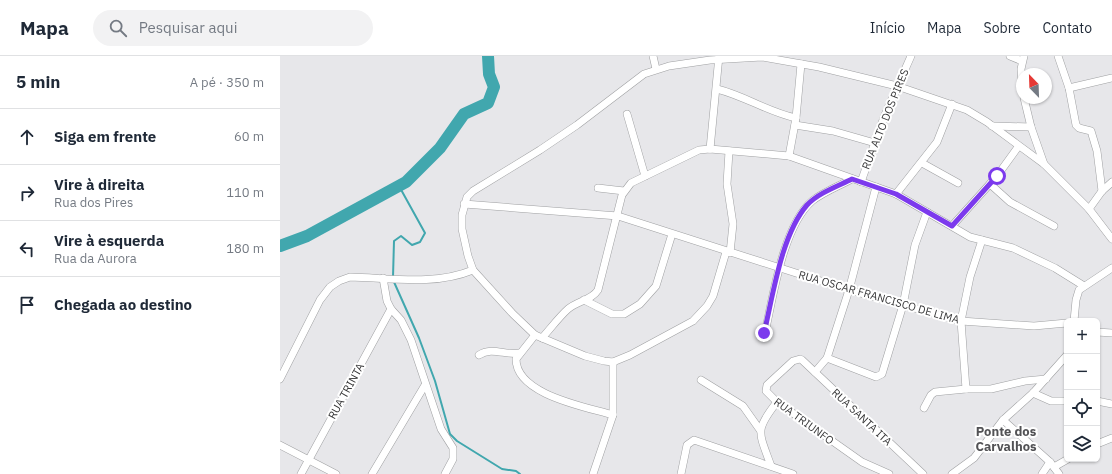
<!DOCTYPE html>
<html lang="pt">
<meta charset="utf-8">
<style>
:root{--surface:#fff;--page:#f2f2f3;--text:#1f2937;--muted:#747a83;--line:#e0e1e3}
body{margin:0;font-family:"IBM Plex Sans",sans-serif;background:var(--page);color:var(--text)}
.controls{position:absolute;right:12px;bottom:12px;display:grid;overflow:hidden;border-radius:6px;box-shadow:0 1px 3px #0004}
.controls button{width:36px;height:36px;display:grid;place-items:center;padding:0;border:0;border-bottom:1px solid var(--line);background:var(--surface);color:var(--text);font:20px sans-serif}
.compass{position:absolute;left:736px;top:12px;width:36px;height:36px;border-radius:50%;background:var(--surface);box-shadow:0 1px 3px #0004;rotate:337deg}
.stop{position:absolute;width:12px;height:12px;margin:-9px;border:3px solid #7c3aed;border-radius:50%;background:#fff}
.stop.end{background:#7c3aed;border-color:#fff;box-shadow:0 1px 4px #0008}
.list{margin:0;padding:0;list-style:none}
h2{display:flex;justify-content:space-between;align-items:center;height:52px;margin:0;padding:0 16px;font-size:17px}
h2 small{font-size:13px;font-weight:400;color:var(--muted)}
.list li{display:grid;grid-template-columns:26px 1fr auto;gap:12px;align-items:center;box-sizing:border-box;height:56px;padding:0 16px;border-top:1px solid var(--line)}
.list b{display:block;font-size:15px;white-space:nowrap}
.list p{margin:0;font-size:13px;white-space:nowrap;color:var(--muted)}
.list em{font-size:13px;font-style:normal;color:var(--muted)}
.icon{flex:none;width:22px;height:22px;fill:none;stroke:currentColor;stroke-width:2;stroke-linecap:round;stroke-linejoin:round}
.map{position:relative;flex:none;width:832px;height:418px;overflow:hidden}
header{display:flex;align-items:center;gap:24px;box-sizing:border-box;height:56px;padding:0 20px;background:var(--surface);border-bottom:1px solid var(--line)}
header strong{font-size:19px}
nav{display:flex;gap:22px;margin-inline-start:auto;font-size:14px}
.search{width:280px;height:36px;background:var(--page);display:flex;align-items:center;gap:10px;box-sizing:border-box;padding:0 14px;border-radius:22px;color:var(--muted);font-size:15px}
main{display:flex}
aside{flex:1;background:var(--surface)}
.map>svg:first-child{display:block}
.lines{fill:none;stroke-linecap:round;stroke-linejoin:round}
.stream{stroke:#41a7ae;stroke-width:2}
.river{stroke:#41a7ae;stroke-width:12}
.minor-casing{stroke:#9fa0a2;stroke-width:8}
.minor{stroke:#fff;stroke-width:7}
.route{stroke:#7c3aed;stroke-width:5}
.labels{text-anchor:middle;dominant-baseline:central;stroke-width:4;stroke-linejoin:round;paint-order:stroke}
.street-label{font-size:11px;fill:#373738;stroke:#fff}
.quarter-label{font-size:13px;font-weight:bold;fill:#525255;stroke:#fff}
</style>
<header>
<strong>Mapa</strong>
<div class="search"><svg class="icon" aria-label="search" viewBox="0 0 24 24"><circle cx="10" cy="10" r="6"/><path d="M15 15l6 6"/></svg>Pesquisar aqui</div>
<nav><a>Início</a><a>Mapa</a><a>Sobre</a><a>Contato</a></nav>
</header>
<main>
<aside>
<h2>5 min<small>A pé · 350 m</small></h2>
<ul class="list">
<li><svg class="icon" aria-label="ahead" viewBox="0 0 24 24"><path d="M12 20V5M6 11l6-6 6 6"/></svg><div><b>Siga em frente</b></div><em>60 m</em></li>
<li><svg class="icon" aria-label="right" viewBox="0 0 24 24"><path d="M7 20v-9h11M14 6l5 5-5 5"/></svg><div><b>Vire à direita</b><p>Rua dos Pires</p></div><em>110 m</em></li>
<li><svg class="icon" aria-label="left" viewBox="0 0 24 24"><path d="M17 20v-9H6M10 6l-5 5 5 5"/></svg><div><b>Vire à esquerda</b><p>Rua da Aurora</p></div><em>180 m</em></li>
<li><svg class="icon" aria-label="arrive" viewBox="0 0 24 24"><path d="M6 21V4h12l-3 4 3 4H6"/></svg><div><b>Chegada ao destino</b></div></li>
</ul>
</aside>
<div class="map">
<svg width="832" height="418" viewBox="0 0 832 418">
<rect width="100%" height="100%" fill="#e7e7ea"/>
<g class="lines">
<g class="stream">
<path d="M113 221 114 185 121 180 132 189 140 186 145 177 119 130"/>
<path d="M114 226 139 282 155 325 170 378 177 385 222 413 236 415 240 418"/>
</g>
<path class="river" d="M0 190 27 180 126 126 160 92 184 58 208 47 214 31 209 18 208 0"/>
<defs>
<g id="minor">
<path d="M373 0 376 13"/>
<path d="M730 0 742 5"/>
<path d="M778 0 789 32 796 69 799 72 811 75 817 95 822 135"/>
<path d="M742 27 741 13 744 0"/>
<path d="M789 32 832 22"/>
<path d="M437 33C465 40 488 56 516 62"/>
<path d="M744 42 751 71 764 108"/>
<path d="M347 58 365 120"/>
<path d="M515 69 553 75 595 87"/>
<path d="M712 70 751 71"/>
<path d="M430 93 439 0"/>
<path d="M449 95 447 128 453 168 450 197"/>
<path d="M509 100 516 62 521 8"/>
<path d="M642 107 678 127"/>
<path d="M581 126 604 61 631 0"/>
<path d="M710 128 730 146 774 170"/>
<path d="M318 132 344 135"/>
<path d="M616 138 657 86 672 48"/>
<path d="M184 148 338 160 569 234 681 265 754 270 787 267"/>
<path d="M809 153 822 135 832 126"/>
<path d="M672 170 717 120 738 91"/>
<path d="M702 184 690 221 681 265 686 333H711L745 325 766 323"/>
<path d="M446 196 433 240 427 250 413 265 350 299 333 306 324 305 305 300 255 279 233 258 193 214 188 200 182 173V159L187 141 193 135 260 94 297 69 364 18 389 10 430 4 482 1 539 11 617 30 687 54 707 66 764 108 809 153 832 183"/>
<path d="M103 222 107 245 111 253 121 264 131 284 161 373 173 392V403L165 418"/>
<path d="M304 244 332 258H344L360 248 376 230 392 178"/>
<path d="M794 265 796 244 799 234 832 212"/>
<path d="M817 276 832 277"/>
<path d="M485 277C493 241 503 170 532 145 543 136 559 130 572 123"/>
<path d="M255 279 236 303C236 339 307 351 333 359"/>
<path d="M262 282C271 272 279 261 288 253 297 245 312 244 318 234L342 139 351 127 419 94 430 93 509 100 616 138 690 181 733 192 775 212 804 230"/>
<path d="M199 299C212 290 226 300 240 297"/>
<path d="M547 302 596 321 602 318 623 249 635 189 647 156"/>
<path d="M535 316 547 302 569 234 596 131"/>
<path d="M0 323 40 244 50 231 59 225 70 221C111 222 154 230 193 214"/>
<path d="M421 324 463 350 480 374"/>
<path d="M753 337 771 345H787"/>
<path d="M817 345 832 348"/>
<path d="M644 352 651 339 655 336 686 333"/>
<path d="M723 364 770 406 779 418"/>
<path d="M817 388 832 382"/>
<path d="M0 389 56 418"/>
<path d="M491 410C479 376 474 375 497 346"/>
<path d="M774 411 788 403"/>
<path d="M21 418 111 253"/>
<path d="M92 418 145 329"/>
<path d="M313 418 333 359V306"/>
<path d="M401 418 407 389 414 384 513 418"/>
<path d="M609 418 582 406 497 346 486 335 487 329 513 305 520 303 522 304 643 418"/>
<path d="M672 418 694 402 723 364 753 337 787 299"/>
<path d="M762 418 770 406"/>
</g>
</defs>
<use href="#minor" class="minor-casing"/>
<use href="#minor" class="minor"/>
</g>
<g class="lines">
<path class="route" d="M484 277C493 240 501 179 527 149 538 137 558 130 572 123L616 138 672 170 717 120"/>
</g>
<g class="labels">
<g class="street-label">
<text transform="translate(605 63) rotate(-68)">RUA ALTO DOS PIRES</text>
<text transform="translate(599 241) rotate(16)">RUA OSCAR FRANCISCO DE LIMA</text>
<text transform="translate(66 335) rotate(-61)">RUA TRINTA</text>
<text transform="translate(582 361) rotate(43)">RUA SANTA ITA</text>
<text transform="translate(524 365) rotate(36)">RUA TRIUNFO</text>
</g>
<g class="quarter-label">
<text x="726" y="375">Ponte dos<tspan x="726" dy="15">Carvalhos</tspan></text>
</g>
</g>
</svg>
<div class="controls">
<button>+</button>
<button>−</button>
<button><svg class="icon" aria-label="locate" viewBox="0 0 24 24"><circle cx="12" cy="12" r="6"/><path d="M12 2v4M12 18v4M2 12h4M18 12h4"/></svg></button>
<button><svg class="icon" aria-label="layers" viewBox="0 0 24 24"><path d="M12 4l9 5-9 5-9-5zM3 14l9 5 9-5"/></svg></button>
</div>
<svg class="compass" viewBox="-18 -18 36 36"><path d="M0-13l5 13h-10z" fill="#e53935"/><path d="M0 13l5-13h-10z" fill="#747a83"/></svg>
<div class="stop" style="left:717px;top:120px"></div>
<div class="stop end" style="left:484px;top:277px"></div>
</div>
</main>
